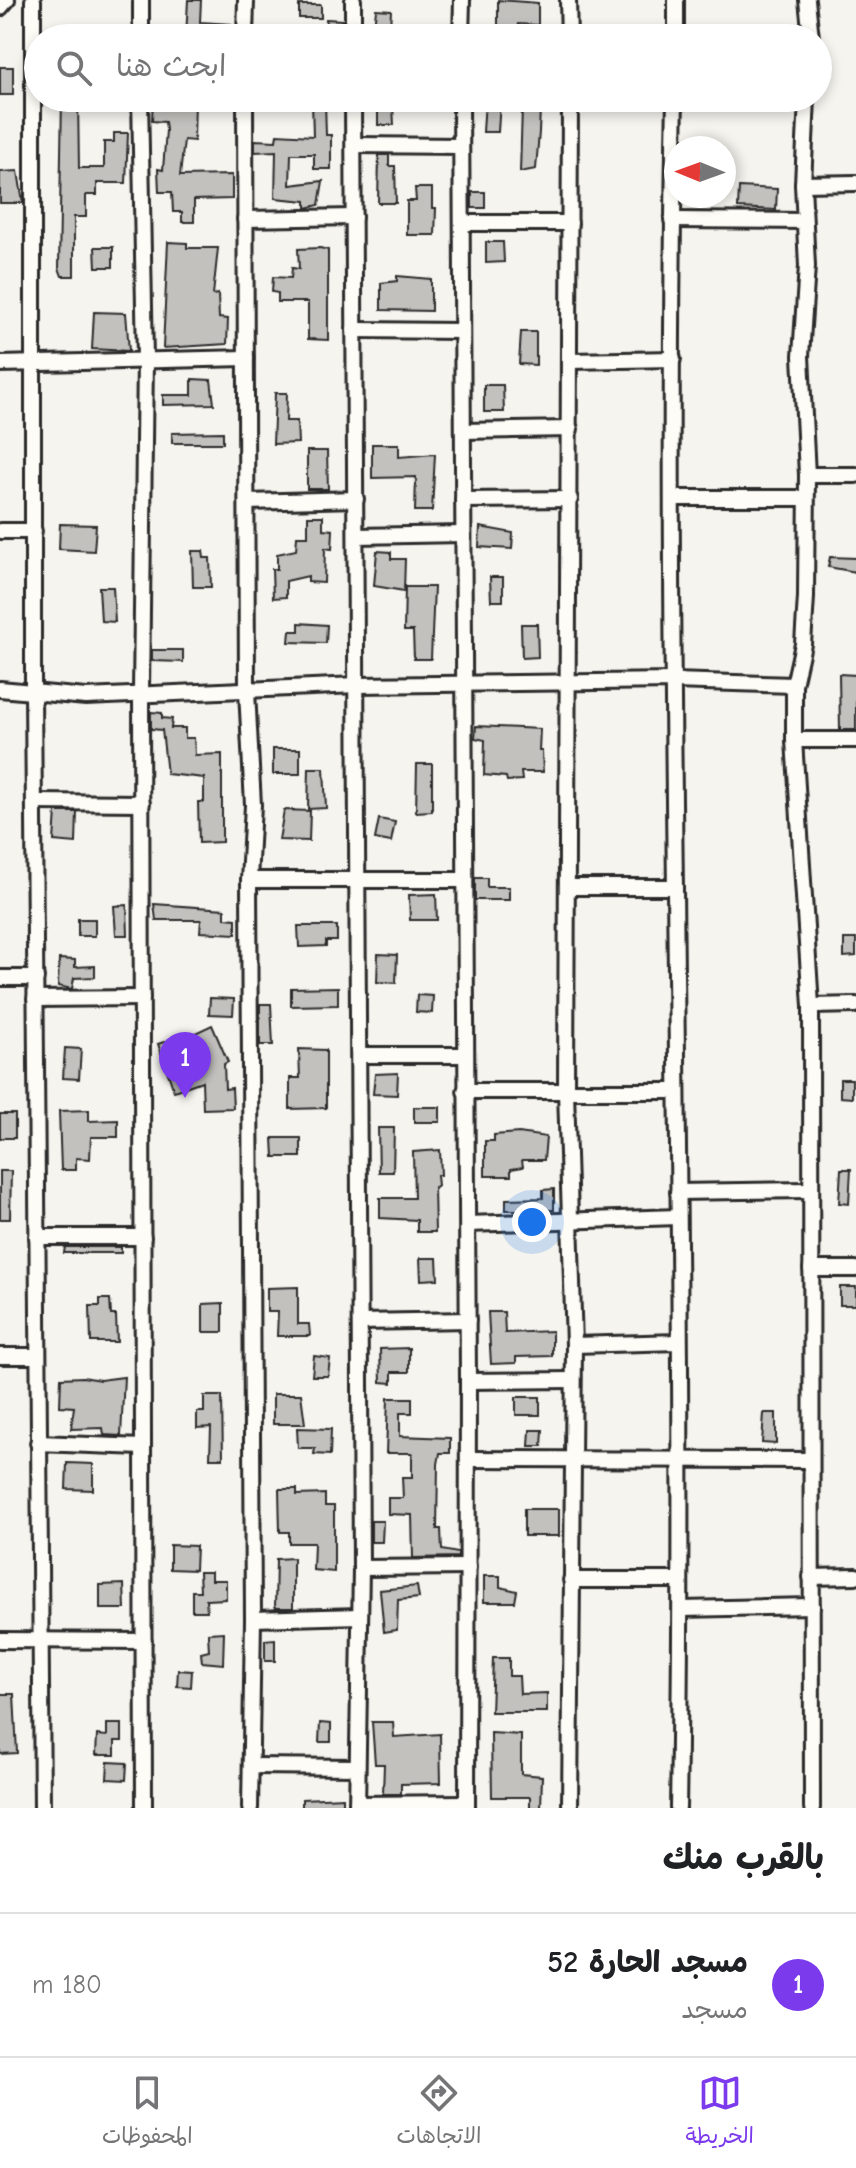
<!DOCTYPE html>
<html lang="ar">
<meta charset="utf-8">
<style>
:root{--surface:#fff;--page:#f2f2f2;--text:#202124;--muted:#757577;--line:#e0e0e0;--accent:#7c3aed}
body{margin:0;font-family:"Comic Neue","Playpen Sans Arabic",sans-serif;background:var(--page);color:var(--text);direction:rtl}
.compass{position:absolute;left:664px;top:136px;width:72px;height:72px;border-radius:50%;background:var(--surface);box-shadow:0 4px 12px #0003;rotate:271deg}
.you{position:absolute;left:532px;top:1222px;width:28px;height:28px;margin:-20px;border:6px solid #fff;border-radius:50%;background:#1a73e8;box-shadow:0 0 0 12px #1a73e833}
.badge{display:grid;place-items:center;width:52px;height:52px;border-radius:50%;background:var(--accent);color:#fff;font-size:26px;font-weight:700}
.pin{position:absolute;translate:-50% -66px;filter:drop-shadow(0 2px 4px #0008)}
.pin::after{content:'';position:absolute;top:42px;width:28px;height:24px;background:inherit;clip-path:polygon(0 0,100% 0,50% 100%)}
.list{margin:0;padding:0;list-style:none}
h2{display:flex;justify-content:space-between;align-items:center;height:104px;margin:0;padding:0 32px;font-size:34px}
h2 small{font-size:26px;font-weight:400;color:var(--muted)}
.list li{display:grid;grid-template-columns:52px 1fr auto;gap:24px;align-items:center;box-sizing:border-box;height:144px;padding:0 32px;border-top:2px solid var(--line)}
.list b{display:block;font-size:30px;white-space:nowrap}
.list p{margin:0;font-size:26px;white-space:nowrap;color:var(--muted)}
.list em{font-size:26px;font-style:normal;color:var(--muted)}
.icon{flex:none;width:44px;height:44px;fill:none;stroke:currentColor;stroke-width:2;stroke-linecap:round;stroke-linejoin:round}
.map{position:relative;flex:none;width:856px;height:1808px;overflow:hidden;direction:ltr}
.search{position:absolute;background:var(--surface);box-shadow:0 4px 12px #0003;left:24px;right:24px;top:24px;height:88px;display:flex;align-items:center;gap:20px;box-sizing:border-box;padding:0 28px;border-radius:44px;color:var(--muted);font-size:30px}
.sheet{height:248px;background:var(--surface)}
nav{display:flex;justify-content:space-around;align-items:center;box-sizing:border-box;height:112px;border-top:2px solid var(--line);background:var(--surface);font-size:22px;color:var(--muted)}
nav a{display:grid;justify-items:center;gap:4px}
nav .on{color:var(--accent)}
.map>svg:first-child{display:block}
.building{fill:#c2c1be;stroke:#2b2b2b;stroke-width:2}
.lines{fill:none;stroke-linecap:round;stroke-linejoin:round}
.minor-casing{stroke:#2b2b2b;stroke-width:20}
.minor{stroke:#fdfcf7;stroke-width:14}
</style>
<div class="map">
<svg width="856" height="1808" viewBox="0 0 856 1808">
<rect width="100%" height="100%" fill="#f5f4ef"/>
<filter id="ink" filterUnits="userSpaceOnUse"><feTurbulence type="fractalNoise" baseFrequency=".0125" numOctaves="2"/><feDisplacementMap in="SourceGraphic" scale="16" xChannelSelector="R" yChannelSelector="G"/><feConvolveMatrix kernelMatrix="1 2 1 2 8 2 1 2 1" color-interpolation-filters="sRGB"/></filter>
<g filter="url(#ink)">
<g class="building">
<path d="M188 0H201L200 22 231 24 230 38 186 37Z"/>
<path d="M498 0 538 3V25L518 24V36L498 38Z"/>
<rect x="299" y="5" width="22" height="13"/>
<path d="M376 9 391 10 390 29 374 28Z"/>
<path d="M326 19 342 20 341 36 325 35Z"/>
<rect x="0" y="67" width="13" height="28"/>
<path d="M62 98H78L79 168H104V142H114V133H128L126 183H97V195H86V217H74V276H62L59 268Z"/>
<path d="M153 99 195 101 194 141 184 140 180 176 232 175V199L194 200V222H182V212H173L172 192H159L158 169 163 170 166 130 165 122 152 121Z"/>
<path d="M485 100 500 101 498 132H483Z"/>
<path d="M312 101H325L326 135H331V169H314V154H291L290 185 323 181 319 205 306 208V201L275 198 276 151 255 152V140L276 141 277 134 313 136Z"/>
<path d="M393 106 394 125H378V107Z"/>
<path d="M522 108 540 109 539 132 536 169 520 172Z"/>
<path d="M379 155H389V166H395L396 203H378Z"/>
<path d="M18 171 23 203H0V172Z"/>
<path d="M739 187 777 189 776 210 738 208Z"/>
<path d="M415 188H432V208H436L435 235H407V201H416Z"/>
<rect x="472" y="192" width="13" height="16"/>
<path d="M168 242 187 243V248H218L213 295 218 294 219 318 228 319 227 344 163 348Z"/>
<path d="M486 242H503L504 262 486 263Z"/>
<path d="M95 247H113V267H96Z"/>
<path d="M320 248 328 250V340L308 339V302H278V293L272 292 273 277 291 278 292 268 299 269 298 249Z"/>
<path d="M397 276 431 279V311L381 310V283L397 281Z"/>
<path d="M94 312 126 313 129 351 92 349Z"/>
<path d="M521 332H536V365L519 364Z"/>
<path d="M192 379 211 380 214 404 163 405V395H192Z"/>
<path d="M484 385H503L504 412H484Z"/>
<path d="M275 393H287L286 421H297L298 443 273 444Z"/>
<path d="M223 432V443H172V433Z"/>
<path d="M372 444H399V457L435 454 432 511H415L416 477 372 478Z"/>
<path d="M307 451H327L328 489H307Z"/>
<path d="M308 516H323V529L333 530 332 549 325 548 324 583 308 582V576L286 581V597L273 598 272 569H277V554L296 550 297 536H308Z"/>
<path d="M60 524 96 525 94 551 59 549Z"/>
<path d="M480 527 513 533 512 549 479 547Z"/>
<path d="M192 551H203L204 558H210L211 587H193Z"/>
<path d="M377 551 391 552V559H405L404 591 374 586Z"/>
<path d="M830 557 856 558V572L828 567Z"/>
<path d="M490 577H503V601H491Z"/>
<path d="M99 587H113L115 622 101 621Z"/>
<path d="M405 587H434L431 659H414L413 631H404Z"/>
<path d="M299 623 327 625 326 643 289 642 290 631H299Z"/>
<path d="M521 624H537L538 657 522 658Z"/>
<path d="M152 650H183V662L152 661Z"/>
<path d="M839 674 856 675V730H840Z"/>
<path d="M151 712 162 713V718L172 719 171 728H185V738H194L195 755 222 754V842L199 843 198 802H204V778L167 774 162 730 151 729Z"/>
<path d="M476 726 540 729 539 751H542L543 772H521L522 780 507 781 506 777 484 775 485 740 475 738Z"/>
<rect x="273" y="749" width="27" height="25"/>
<path d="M417 764H432V811L416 812Z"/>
<path d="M309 768H324L326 808 308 809Z"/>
<path d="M284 810 310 811 309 841 279 840Z"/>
<path d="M56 812H77L76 843 54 841Z"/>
<path d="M379 819 395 822 391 842 375 839Z"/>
<path d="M475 878H487V887H509V900H475Z"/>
<path d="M436 894 437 920H410L409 895Z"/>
<path d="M154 904 225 909V918L236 919V934L200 932 201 920H156Z"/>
<path d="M127 905 128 935H116L114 906Z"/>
<rect x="78" y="919" width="17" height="17"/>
<path d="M298 926H337V941H326V946L299 947Z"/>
<path d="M844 939H856V956L844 957Z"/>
<path d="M378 954 397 955 396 983 377 982Z"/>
<path d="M59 959 75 960V967L95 966V977L74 978 72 989 58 986Z"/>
<path d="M338 987V1005L291 1006V988Z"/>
<path d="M417 995 433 996 432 1013 416 1012Z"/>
<path d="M210 998 234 999 233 1015 209 1014Z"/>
<path d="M260 1004H271L273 1045H260Z"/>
<path d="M212 1025 228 1062 224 1064 225 1089 232 1088 233 1108 203 1109 202 1081 174 1091 158 1044 173 1039 174 1043Z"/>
<path d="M65 1048 81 1049 79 1079 63 1078Z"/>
<path d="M299 1049 326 1050V1108L290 1109V1078H300Z"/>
<path d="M398 1073 397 1095 373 1094 375 1074Z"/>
<path d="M840 1079H852V1098L840 1097Z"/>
<rect x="414" y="1107" width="26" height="15"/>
<path d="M89 1110V1121L118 1120V1137H91L90 1159 76 1158V1170H61L59 1111Z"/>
<rect x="0" y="1114" width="15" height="24"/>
<path d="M378 1128H394L393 1172H379Z"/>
<path d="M519 1133 546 1137 544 1160H522L523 1167 511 1169V1176H485V1141H494V1135Z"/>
<path d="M273 1138H301V1157H274Z"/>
<path d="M440 1150 441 1175H437L438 1186 434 1187 435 1232H417V1220L380 1218V1198H414L413 1152Z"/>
<path d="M841 1169H851L849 1204 839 1203Z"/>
<path d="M0 1171H11L10 1219H0Z"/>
<path d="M554 1189V1210H506V1199L543 1198V1190Z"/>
<path d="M65 1247H121V1253H64Z"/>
<path d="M420 1258H437L438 1279 421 1280Z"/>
<path d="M298 1287V1324H309L310 1336H277L278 1312H267V1288Z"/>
<rect x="840" y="1287" width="16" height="18"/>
<path d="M100 1299H110L111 1315H116L117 1342H91L90 1306H100Z"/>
<path d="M223 1303V1332H203V1304Z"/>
<path d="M488 1312H504L505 1333 552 1331V1356L516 1357V1363L491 1364Z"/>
<path d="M409 1348V1372H392V1383L381 1382 380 1349Z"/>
<path d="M314 1356 330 1358 328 1376H312Z"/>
<path d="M83 1377 100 1380 124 1377 121 1436 104 1435 103 1428 71 1429 74 1407 60 1406 61 1378Z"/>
<path d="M273 1394H301L305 1424H273Z"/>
<path d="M204 1396H222L223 1458H210L211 1427 197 1428V1412H204Z"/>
<rect x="516" y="1397" width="24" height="18"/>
<path d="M388 1398H412V1413H400V1436L450 1438V1453H440L438 1464 437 1529H441L442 1550 458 1553V1557L413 1558 412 1515 388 1514V1498H403L402 1477H412V1453H386Z"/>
<path d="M764 1413H776V1444L762 1443Z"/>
<path d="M297 1428 331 1429 330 1455 314 1454 315 1448H298Z"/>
<path d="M530 1430H543L542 1446H529Z"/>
<path d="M67 1463 93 1464V1490L66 1489Z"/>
<path d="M279 1489H297V1495L325 1494V1506H334V1572L313 1570 314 1543H289V1532H280Z"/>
<rect x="524" y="1509" width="35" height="27"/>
<path d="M371 1521H383L382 1542H371Z"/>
<path d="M170 1545 196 1546 195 1570 170 1569Z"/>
<path d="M293 1558V1608H275L276 1559Z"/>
<path d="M199 1572H211V1580H226V1599L206 1600 207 1611H192V1591H200Z"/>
<path d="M484 1576H500V1587L517 1591 515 1602H484Z"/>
<path d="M124 1584 125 1609H100V1585Z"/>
<path d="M417 1586 419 1598 398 1600 397 1630 384 1632 380 1590Z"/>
<path d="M224 1632 223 1664 202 1662 201 1653 209 1651 208 1633Z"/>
<path d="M275 1639V1661H265V1640Z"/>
<path d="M493 1658H509V1676H519L520 1694 547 1693V1712H491Z"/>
<path d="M178 1670 192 1671 191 1687 177 1686Z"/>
<path d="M0 1694H14L17 1753 0 1754Z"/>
<path d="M372 1722H393L394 1737 440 1734 441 1783 401 1784V1794H383L384 1764H375Z"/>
<path d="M320 1723 331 1724V1742H319Z"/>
<path d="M107 1724H122V1741H115V1755H96L97 1735 107 1736Z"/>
<path d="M491 1733 521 1735V1774L542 1776 541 1808H530V1797H492Z"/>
<path d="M108 1762 127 1763 126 1780 107 1779Z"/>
<path d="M343 1797V1808H302V1799Z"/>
</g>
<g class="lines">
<defs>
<g id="minor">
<path d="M33 0V692L42 1808"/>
<path d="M353 0V38"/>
<path d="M568 0 569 38"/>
<path d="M807 0 811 38"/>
<path d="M0 8 7 0"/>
<path d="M141 38V0"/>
<path d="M245 38 246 0"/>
<path d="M461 38 462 0"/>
<path d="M676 38V0"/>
<path d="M140 98 145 359 141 693 144 1808"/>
<path d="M245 98 247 691 253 805 249 880 253 1619 250 1808"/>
<path d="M353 98 361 1568 357 1808"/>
<path d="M461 98 468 1381 467 1808"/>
<path d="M570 98 566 1091 574 1345 570 1808"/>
<path d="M675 98C663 668 688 1238 678 1808"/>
<path d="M807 98 803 184 807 266 801 356 807 475 806 597 803 644 794 685V740L811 1006 812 1808"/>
<path d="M354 145 461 146"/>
<path d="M803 184 856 183"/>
<path d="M245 219 354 217"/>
<path d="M672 220 804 221"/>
<path d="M463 223H570"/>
<path d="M354 330 461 331"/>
<path d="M570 361 673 359"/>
<path d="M0 364 246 358"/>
<path d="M463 431 570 429"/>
<path d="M807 475H856"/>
<path d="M673 498H806"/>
<path d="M463 500 570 499"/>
<path d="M247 502 356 499"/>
<path d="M0 531H34"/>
<path d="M356 536 463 534"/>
<path d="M0 689 86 697 357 685 674 681 794 685"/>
<path d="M794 740H856"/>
<path d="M34 802 142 803"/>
<path d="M249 880H465"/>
<path d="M568 887H675"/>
<path d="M0 978H36"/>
<path d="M35 999 142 998"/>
<path d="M811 1006 856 1005"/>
<path d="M359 1055H466"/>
<path d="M465 1091H676"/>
<path d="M678 1192 811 1190"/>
<path d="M468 1224 678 1217"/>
<path d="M37 1237H143"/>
<path d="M811 1269H856"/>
<path d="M360 1322 468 1320"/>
<path d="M574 1345 679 1342"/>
<path d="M0 1356H38"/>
<path d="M468 1381 573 1380"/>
<path d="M38 1443 143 1447"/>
<path d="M468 1459 811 1460"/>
<path d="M361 1568 468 1567"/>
<path d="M811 1577 856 1576"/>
<path d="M571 1580H680"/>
<path d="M682 1609 812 1606"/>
<path d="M253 1619 360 1616"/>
<path d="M0 1640 144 1641"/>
<path d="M251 1766 357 1767"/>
<path d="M357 1804 467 1803"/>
</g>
</defs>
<use href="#minor" class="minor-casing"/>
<use href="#minor" class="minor"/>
</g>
</g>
</svg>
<svg class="compass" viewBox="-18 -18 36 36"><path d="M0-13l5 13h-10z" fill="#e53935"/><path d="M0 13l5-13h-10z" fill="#757577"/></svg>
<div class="you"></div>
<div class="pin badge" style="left:185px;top:1098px">1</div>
<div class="search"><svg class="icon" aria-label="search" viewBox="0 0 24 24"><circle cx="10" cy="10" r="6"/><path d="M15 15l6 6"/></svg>ابحث هنا</div>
</div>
<section class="sheet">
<h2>بالقرب منك<small></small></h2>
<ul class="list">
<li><span class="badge">1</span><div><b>مسجد الحارة 52</b><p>مسجد</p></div><em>180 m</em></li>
</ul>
</section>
<nav>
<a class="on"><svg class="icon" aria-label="map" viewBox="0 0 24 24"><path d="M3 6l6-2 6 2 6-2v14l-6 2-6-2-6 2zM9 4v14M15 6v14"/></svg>الخريطة</a>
<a><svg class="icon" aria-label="directions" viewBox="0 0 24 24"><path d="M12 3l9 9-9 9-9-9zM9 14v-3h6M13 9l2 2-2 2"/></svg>الاتجاهات</a>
<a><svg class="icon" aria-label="saved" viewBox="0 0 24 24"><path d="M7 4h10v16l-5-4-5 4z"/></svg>المحفوظات</a>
</nav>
